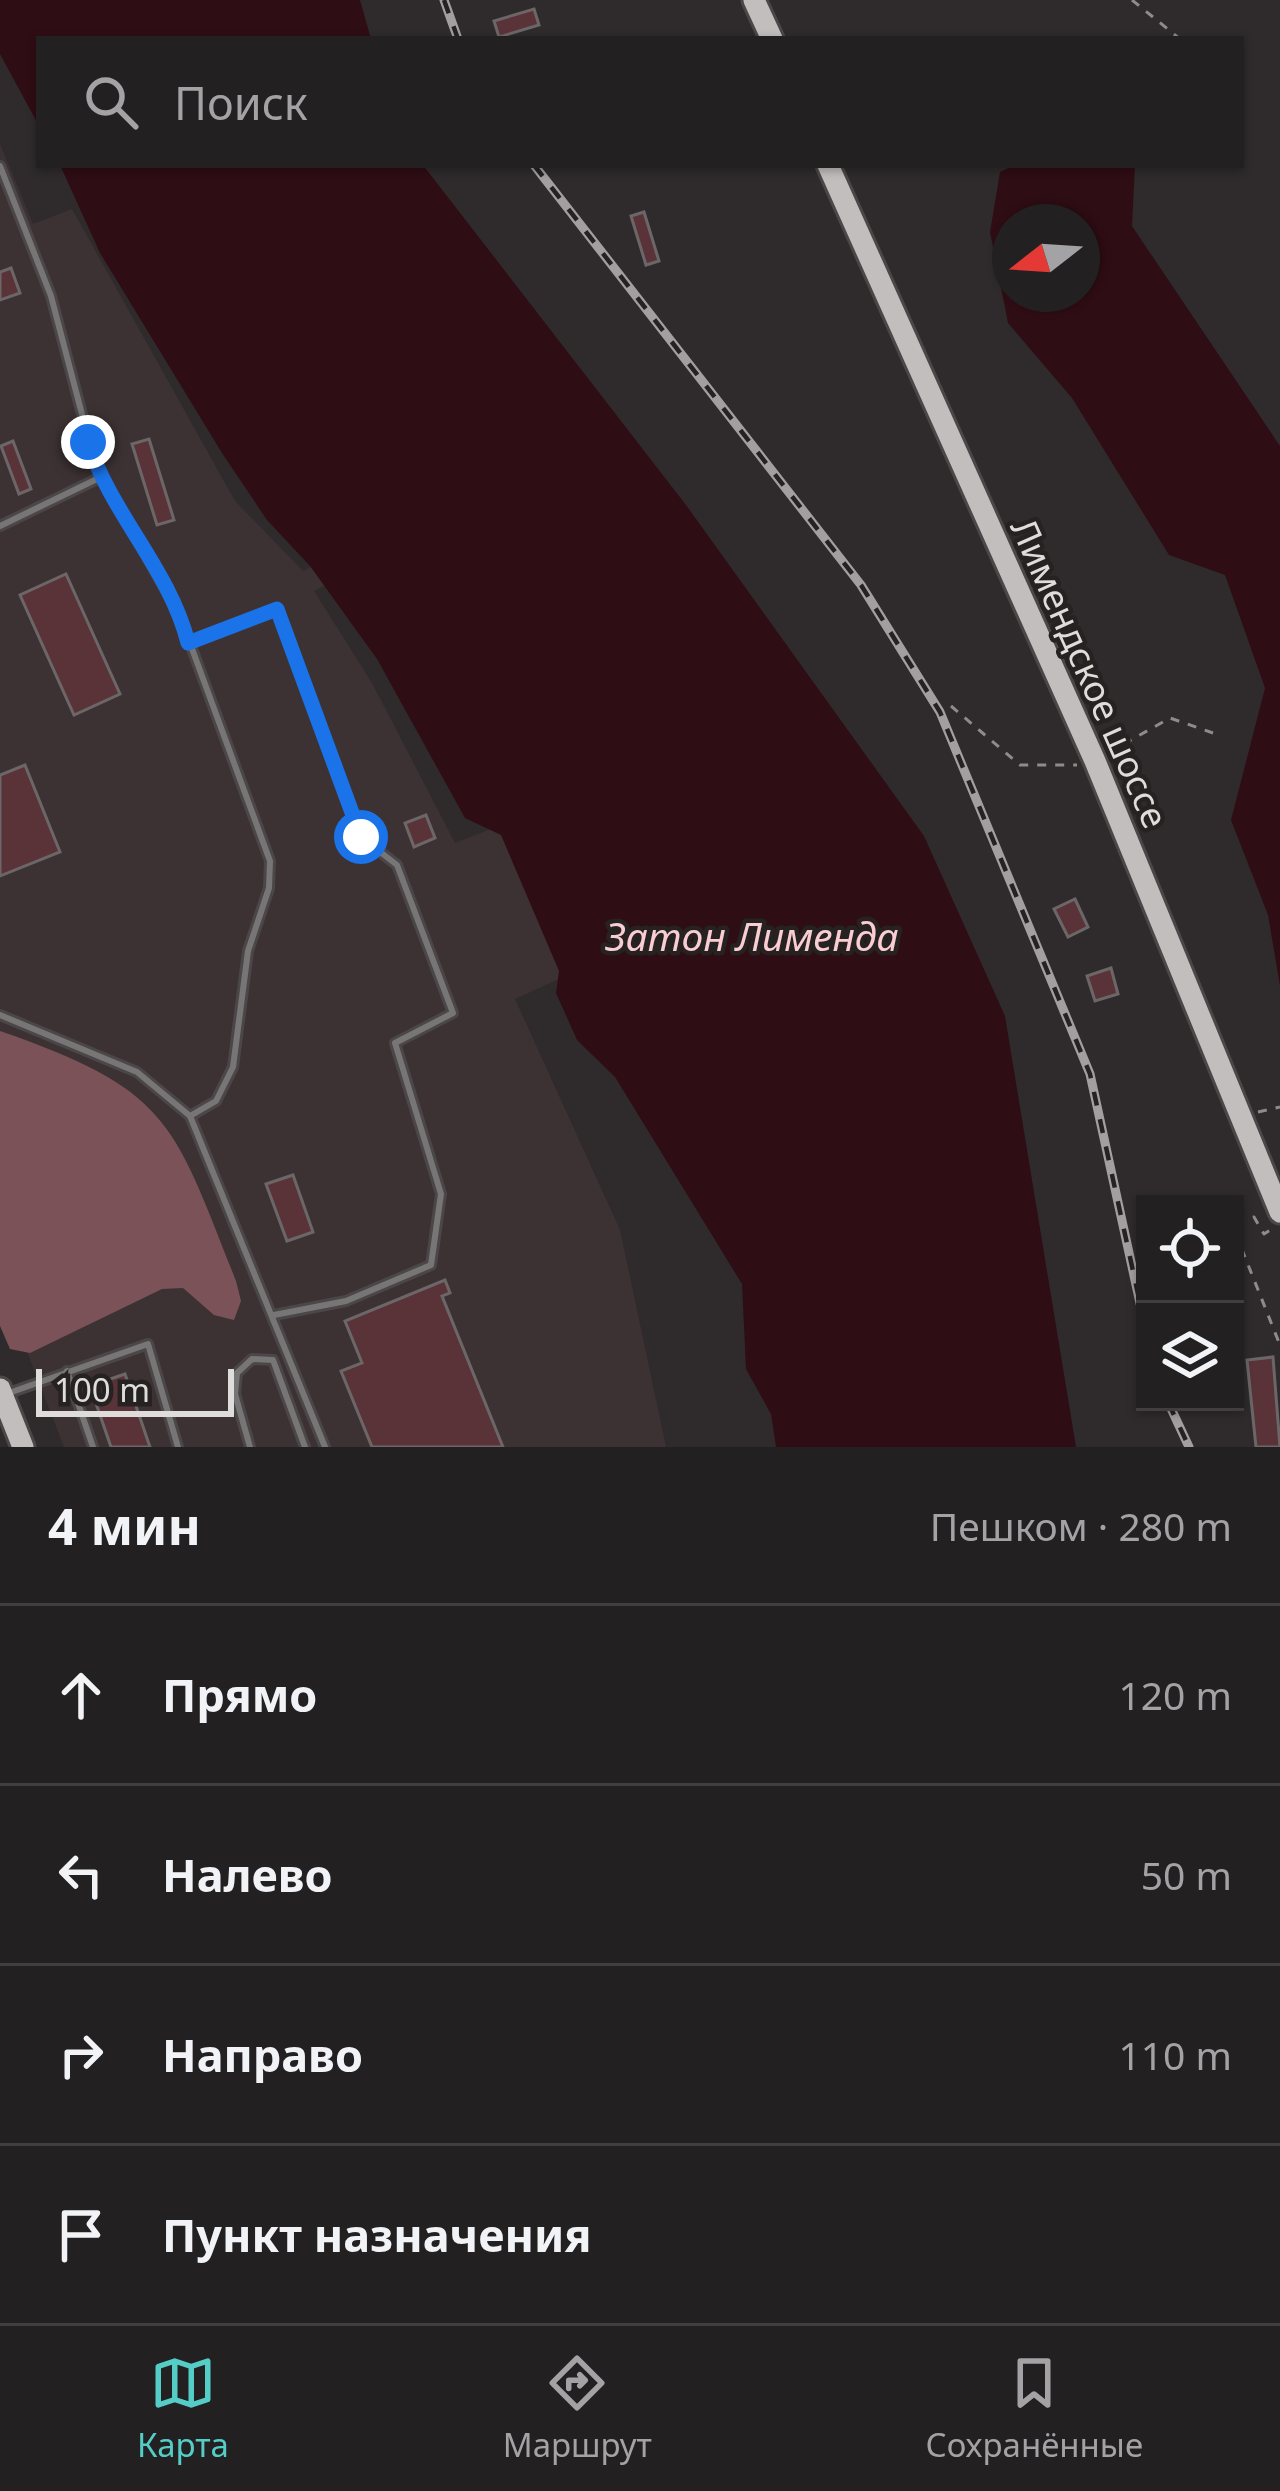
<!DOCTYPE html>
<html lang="ru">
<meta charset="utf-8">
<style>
:root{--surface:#232021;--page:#2f2d2e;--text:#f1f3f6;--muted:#a3a3a5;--line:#403e3f;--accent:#54cdc7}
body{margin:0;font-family:"Noto Sans",sans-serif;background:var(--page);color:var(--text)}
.controls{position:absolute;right:36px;bottom:36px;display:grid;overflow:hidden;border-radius:0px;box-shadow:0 3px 9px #0004}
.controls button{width:108px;height:108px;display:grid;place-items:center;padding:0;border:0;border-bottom:3px solid var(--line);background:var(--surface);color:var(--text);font:60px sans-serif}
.compass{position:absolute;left:992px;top:204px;width:108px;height:108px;border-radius:50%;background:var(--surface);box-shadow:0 3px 9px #0004;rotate:253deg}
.scale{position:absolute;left:36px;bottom:30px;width:198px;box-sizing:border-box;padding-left:12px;border:6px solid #dfdcdc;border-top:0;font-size:33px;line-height:42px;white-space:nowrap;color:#dfdcdc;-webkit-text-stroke:9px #262222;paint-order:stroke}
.stop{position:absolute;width:36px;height:36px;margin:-27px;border:9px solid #1a73e8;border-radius:50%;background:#fff}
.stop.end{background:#1a73e8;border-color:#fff;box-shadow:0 3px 12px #0008}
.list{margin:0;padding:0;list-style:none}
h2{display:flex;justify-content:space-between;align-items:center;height:156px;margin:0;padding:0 48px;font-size:51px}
h2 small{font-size:39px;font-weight:400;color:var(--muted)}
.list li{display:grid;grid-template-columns:78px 1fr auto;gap:36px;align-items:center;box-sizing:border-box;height:180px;padding:0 48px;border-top:3px solid var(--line)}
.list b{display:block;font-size:45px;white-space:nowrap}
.list em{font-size:39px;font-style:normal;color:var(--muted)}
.icon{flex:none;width:66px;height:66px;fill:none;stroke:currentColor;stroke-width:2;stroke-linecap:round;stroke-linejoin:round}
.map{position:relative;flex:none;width:1280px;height:1447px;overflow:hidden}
.search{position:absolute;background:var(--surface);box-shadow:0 3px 9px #0004;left:36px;right:36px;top:36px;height:132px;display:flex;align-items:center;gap:30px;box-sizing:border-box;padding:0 42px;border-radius:0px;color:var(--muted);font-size:45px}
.sheet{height:876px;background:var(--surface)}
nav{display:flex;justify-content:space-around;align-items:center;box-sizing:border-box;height:168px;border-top:3px solid var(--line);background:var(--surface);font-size:33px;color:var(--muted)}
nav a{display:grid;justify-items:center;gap:6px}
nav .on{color:var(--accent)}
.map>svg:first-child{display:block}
.built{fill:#3d3233}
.forest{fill:#7b5257}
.water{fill:#2f0d14;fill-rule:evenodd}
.building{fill:#5a3339;stroke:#6b6667;stroke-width:3}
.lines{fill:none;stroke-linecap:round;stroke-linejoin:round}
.service-casing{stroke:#4b4748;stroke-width:12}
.primary-casing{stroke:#4b4748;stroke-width:27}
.path{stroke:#8e8b8b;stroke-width:3;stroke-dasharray:9 9;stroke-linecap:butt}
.service{stroke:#777575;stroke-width:6}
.primary{stroke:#c3bebe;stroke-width:21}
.rail-casing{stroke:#a39fa0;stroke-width:9}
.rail{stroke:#262222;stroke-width:4.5;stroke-dasharray:14;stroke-linecap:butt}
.route{stroke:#1a73e8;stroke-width:15}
.labels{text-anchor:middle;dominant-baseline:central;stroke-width:9;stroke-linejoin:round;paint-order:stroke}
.street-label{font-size:36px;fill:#dfdcdc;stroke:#262222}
.water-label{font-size:39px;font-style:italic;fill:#facdd2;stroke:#262222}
</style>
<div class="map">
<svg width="1280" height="1447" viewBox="0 0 1280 1447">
<rect width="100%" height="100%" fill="#2f2b2c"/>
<path class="built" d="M0 144 33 224 72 209 235 501 303 571 344 551 355 570 314 591 372 683 455 843 509 822 574 972 515 999 620 1230 666 1447H64L0 1282Z"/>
<path class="forest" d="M0 1031C170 1090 173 1121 236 1281L241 1301 234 1320 214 1315 183 1288 162 1289 30 1353 10 1349 0 1326Z"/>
<g class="water">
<path d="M0 0H360L371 39H39V126L0 54Z"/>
<path d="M60 165H423L686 505 924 836 1005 1016 1076 1447H776L771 1414 746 1369 742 1284 615 1077 577 1040 556 993 559 971 501 835 465 818 377 659 310 566 267 520 222 453 100 253Z"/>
<path d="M1015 165H1135L1132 226 1280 446V986L1268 915 1231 820 1265 688 1225 575 1169 555 1072 398 1008 323 990 232 1000 172ZM1082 222V294H1010V222Z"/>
</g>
<g class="building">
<path d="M534 9 539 25 499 37 494 21Z"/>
<path d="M644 212 659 261 646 265 631 216Z"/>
<path d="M11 268 20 293 0 300V272Z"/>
<path d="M149 439 174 520 157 525 132 444Z"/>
<path d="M13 441 31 489 19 494 1 446Z"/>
<path d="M66 574 120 694 74 715 20 595Z"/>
<path d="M25 765 60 852 0 876V775Z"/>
<path d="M426 815 435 838 414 847 405 823Z"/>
<path d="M1075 899 1088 927 1068 937 1054 909Z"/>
<path d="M1111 968 1118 994 1095 1001 1087 976Z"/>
<path d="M293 1175 313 1232 287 1241 266 1184Z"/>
<path d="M445 1280 450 1293 442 1296 503 1447H372L341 1371 362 1363 345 1321Z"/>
<path d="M1273 1357 1280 1447H1256L1247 1360Z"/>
<path d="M125 1374 150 1447H111L90 1386Z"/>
</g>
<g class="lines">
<defs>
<g id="service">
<path d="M0 166 51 296 95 464 180 616 270 861 269 888 248 951 233 1067 216 1101 190 1116"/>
<path d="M0 526 99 478"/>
<path d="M0 1015 137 1072 190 1116 325 1447"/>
<path d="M274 1315 346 1301 431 1265 441 1194 395 1043 453 1013 397 865 361 837 276 609"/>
<path d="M67 1371 93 1447"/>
<path d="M6 1394 148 1344 178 1447"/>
<path d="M250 1447 235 1394 237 1373 252 1359 273 1360 305 1447"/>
</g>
<g id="primary">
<path d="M754 0 772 39"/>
<path d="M828 165 1095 761 1280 1212"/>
<path d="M0 1389 23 1447"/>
</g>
</defs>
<use href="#service" class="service-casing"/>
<use href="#primary" class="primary-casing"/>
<g class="path">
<path d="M1132 0 1180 39"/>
<path d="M200 638 264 614"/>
<path d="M951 706 1020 765H1077"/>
<path d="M1108 753 1170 718 1213 733"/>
<path d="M1258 1112 1280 1107"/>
<path d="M1235 1220 1254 1217 1264 1234 1275 1227"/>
<path d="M1235 1232 1280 1345"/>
</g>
<use href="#service" class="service"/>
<use href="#primary" class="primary"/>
<defs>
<g id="rail">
<path d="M444 0 458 39"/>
<path d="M534 165 861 585 940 712 1090 1074 1145 1326"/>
<path d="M1168 1402 1189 1447"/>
</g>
</defs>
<use href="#rail" class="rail-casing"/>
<use href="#rail" class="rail"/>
</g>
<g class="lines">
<path class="route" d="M88 442C111 514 170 570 188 643L277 609 361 837"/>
</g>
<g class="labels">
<g class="street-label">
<text transform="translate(1090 673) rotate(66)">Лимендское шоссе</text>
</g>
<g class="water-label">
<text x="752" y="935">Затон Лименда</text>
</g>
</g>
</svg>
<div class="controls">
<button><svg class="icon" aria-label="locate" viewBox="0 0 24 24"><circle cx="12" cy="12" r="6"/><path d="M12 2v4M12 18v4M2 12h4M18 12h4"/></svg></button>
<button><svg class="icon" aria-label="layers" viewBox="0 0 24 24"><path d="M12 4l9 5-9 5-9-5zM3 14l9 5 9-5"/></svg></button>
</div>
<svg class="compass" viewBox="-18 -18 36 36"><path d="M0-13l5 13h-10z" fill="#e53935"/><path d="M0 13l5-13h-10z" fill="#a3a3a5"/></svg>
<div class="scale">100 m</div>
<div class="stop" style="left:361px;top:837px"></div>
<div class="stop end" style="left:88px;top:442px"></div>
<div class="search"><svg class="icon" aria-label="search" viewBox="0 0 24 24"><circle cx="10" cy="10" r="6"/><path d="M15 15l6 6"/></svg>Поиск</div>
</div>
<section class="sheet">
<h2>4 мин<small>Пешком · 280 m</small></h2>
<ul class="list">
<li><svg class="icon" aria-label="ahead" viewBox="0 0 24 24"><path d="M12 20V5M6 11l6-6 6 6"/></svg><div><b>Прямо</b></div><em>120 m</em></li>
<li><svg class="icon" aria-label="left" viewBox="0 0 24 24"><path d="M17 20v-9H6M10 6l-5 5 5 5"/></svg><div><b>Налево</b></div><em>50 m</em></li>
<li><svg class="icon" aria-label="right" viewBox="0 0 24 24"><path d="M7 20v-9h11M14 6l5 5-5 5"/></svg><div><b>Направо</b></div><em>110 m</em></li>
<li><svg class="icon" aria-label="arrive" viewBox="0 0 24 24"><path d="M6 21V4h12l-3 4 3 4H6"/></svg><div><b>Пункт назначения</b></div></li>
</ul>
</section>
<nav>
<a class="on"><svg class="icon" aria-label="map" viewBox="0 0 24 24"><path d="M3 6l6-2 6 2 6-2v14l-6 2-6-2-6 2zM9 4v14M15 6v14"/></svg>Карта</a>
<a><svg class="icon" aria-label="directions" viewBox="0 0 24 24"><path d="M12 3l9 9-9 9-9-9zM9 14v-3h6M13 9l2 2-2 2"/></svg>Маршрут</a>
<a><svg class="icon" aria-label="saved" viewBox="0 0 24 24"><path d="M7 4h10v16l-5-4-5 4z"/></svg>Сохранённые</a>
</nav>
